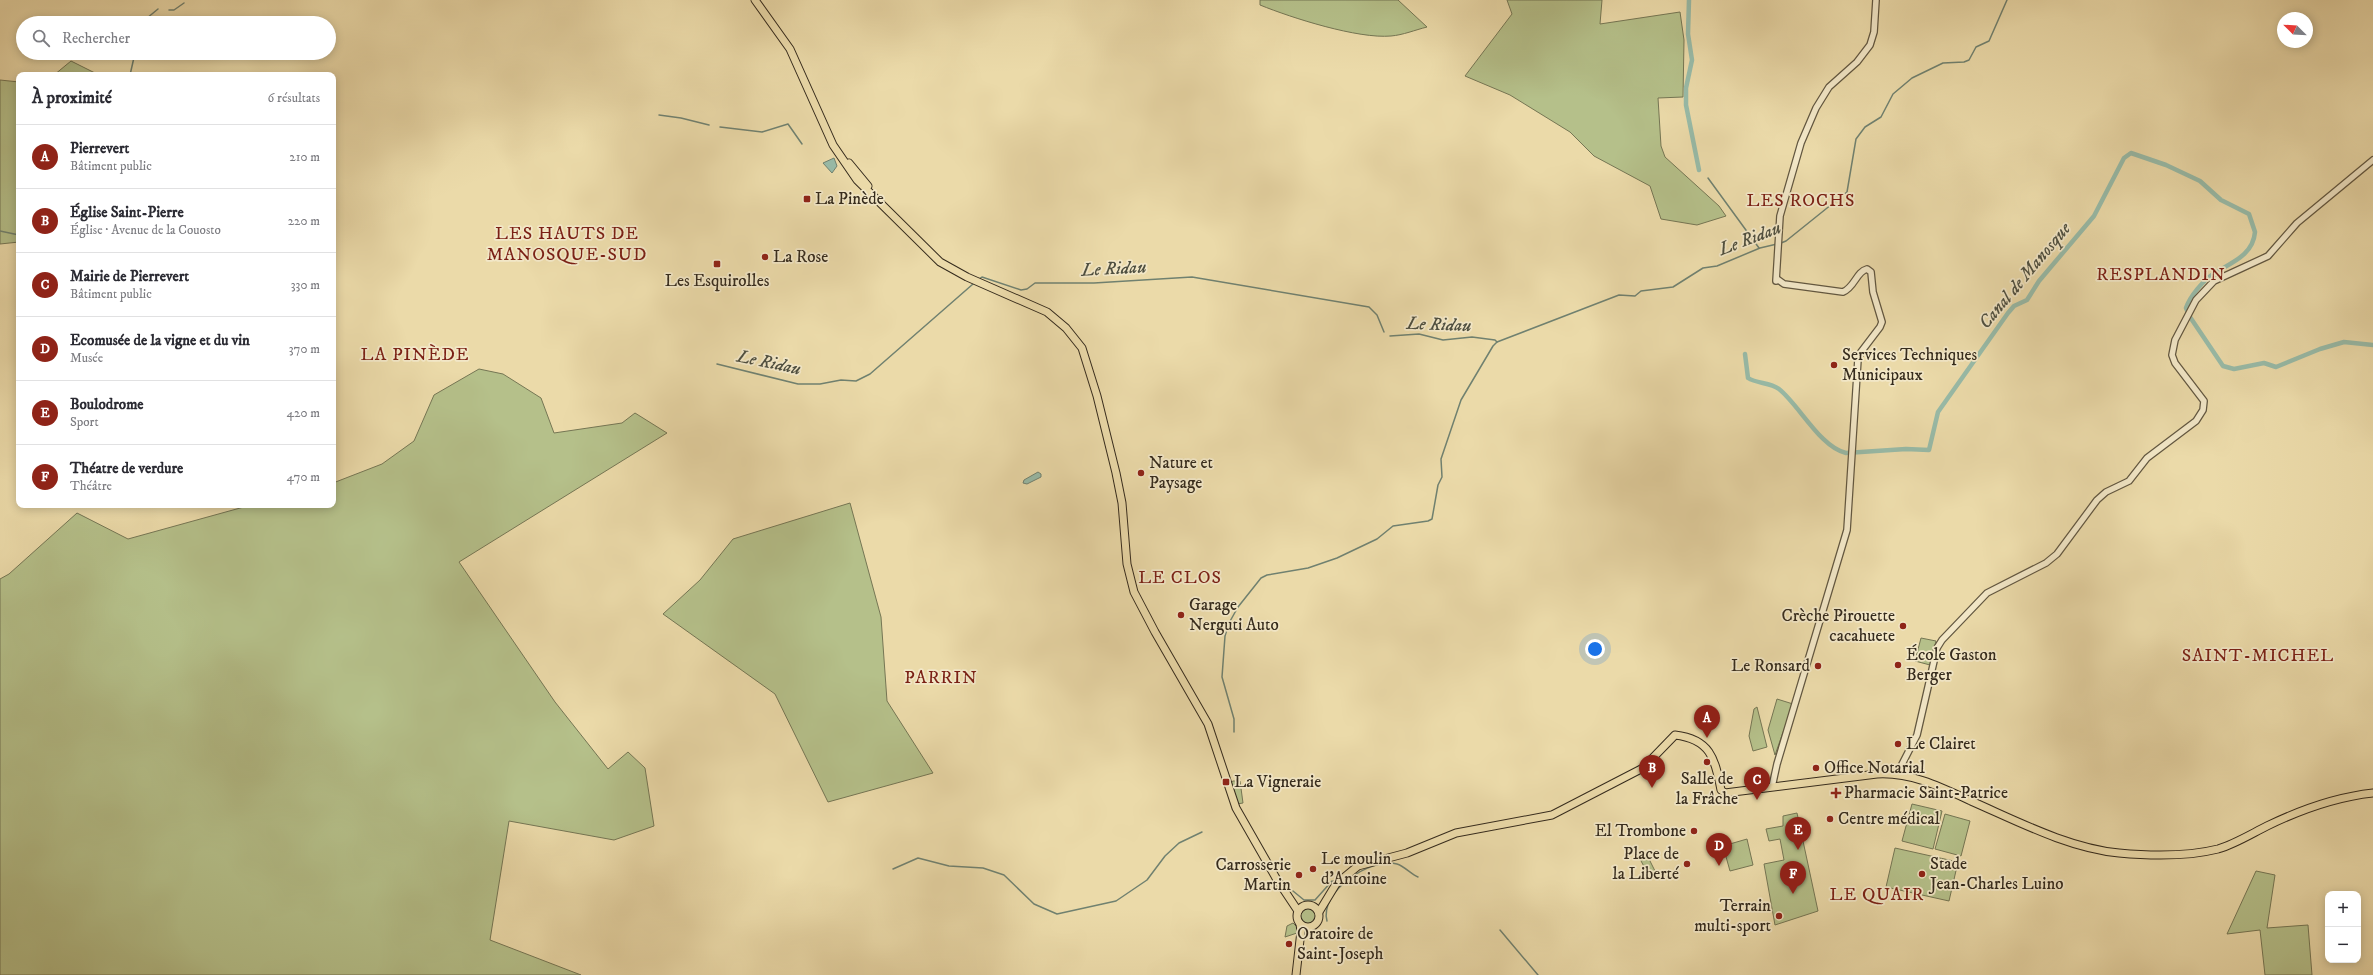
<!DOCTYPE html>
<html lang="fr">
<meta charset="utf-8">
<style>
:root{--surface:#fff;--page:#f7f7f7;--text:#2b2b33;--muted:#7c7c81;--line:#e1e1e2;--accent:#8f2418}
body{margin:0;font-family:"IM FELL DW Pica",serif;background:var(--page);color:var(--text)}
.controls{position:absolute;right:12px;bottom:12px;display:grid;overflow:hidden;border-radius:8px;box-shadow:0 2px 10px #0003}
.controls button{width:36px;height:36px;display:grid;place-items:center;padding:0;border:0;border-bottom:1px solid var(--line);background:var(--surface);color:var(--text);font:20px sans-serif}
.compass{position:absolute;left:2277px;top:12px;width:36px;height:36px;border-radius:50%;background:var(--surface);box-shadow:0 2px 10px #0003;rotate:294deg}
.you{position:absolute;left:1595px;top:649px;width:14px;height:14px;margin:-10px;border:3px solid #fff;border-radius:50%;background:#1a73e8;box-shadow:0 0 0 6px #1a73e833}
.badge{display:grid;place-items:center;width:26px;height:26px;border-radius:50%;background:var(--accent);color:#fff;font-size:13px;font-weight:700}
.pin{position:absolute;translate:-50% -33px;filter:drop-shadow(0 1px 2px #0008)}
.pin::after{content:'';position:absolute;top:21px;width:14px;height:12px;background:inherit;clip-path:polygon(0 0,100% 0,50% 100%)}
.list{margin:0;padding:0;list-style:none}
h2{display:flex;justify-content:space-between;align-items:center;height:52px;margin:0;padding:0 16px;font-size:17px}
h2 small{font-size:13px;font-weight:400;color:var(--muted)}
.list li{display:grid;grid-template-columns:26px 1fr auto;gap:12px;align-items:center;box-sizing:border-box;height:64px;padding:0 16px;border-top:1px solid var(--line)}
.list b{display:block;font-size:15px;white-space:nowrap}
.list p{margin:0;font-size:13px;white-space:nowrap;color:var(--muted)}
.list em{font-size:13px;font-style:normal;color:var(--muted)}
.icon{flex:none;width:22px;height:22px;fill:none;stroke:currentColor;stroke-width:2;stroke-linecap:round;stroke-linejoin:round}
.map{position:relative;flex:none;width:2373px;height:975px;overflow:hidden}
.search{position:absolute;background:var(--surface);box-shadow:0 2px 10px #0003;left:16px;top:16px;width:320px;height:44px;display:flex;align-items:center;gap:10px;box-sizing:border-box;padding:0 14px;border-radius:22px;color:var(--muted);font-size:15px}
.panel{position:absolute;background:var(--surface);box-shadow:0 2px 10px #0003;left:16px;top:72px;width:320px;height:436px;border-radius:8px}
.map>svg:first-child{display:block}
.green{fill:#b5c08a;stroke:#757654}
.water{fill:#98bba8;stroke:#708170}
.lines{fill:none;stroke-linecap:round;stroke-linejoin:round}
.stream{stroke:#708170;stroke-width:1.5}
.canal{stroke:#98bba8;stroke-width:4.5}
.minor-casing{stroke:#625740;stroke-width:8}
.major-casing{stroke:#352b1d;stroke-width:9}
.minor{stroke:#f2e7c7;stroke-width:5.5}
.major{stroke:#ebdaa9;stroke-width:7}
.poi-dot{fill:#8f2418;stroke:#f2e7c7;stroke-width:1.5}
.labels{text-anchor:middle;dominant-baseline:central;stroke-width:3.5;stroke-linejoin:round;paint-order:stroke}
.poi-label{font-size:17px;fill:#352b1d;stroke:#f2e7c7;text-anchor:start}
.neighbourhood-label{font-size:18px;letter-spacing:1px;fill:#7a1f14;stroke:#f2e7c7}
.water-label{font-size:18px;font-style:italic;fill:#4e4f40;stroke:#f2e7c7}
</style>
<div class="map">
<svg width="2373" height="975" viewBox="0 0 2373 975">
<rect width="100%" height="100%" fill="#ebdaa9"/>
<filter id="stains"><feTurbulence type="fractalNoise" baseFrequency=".005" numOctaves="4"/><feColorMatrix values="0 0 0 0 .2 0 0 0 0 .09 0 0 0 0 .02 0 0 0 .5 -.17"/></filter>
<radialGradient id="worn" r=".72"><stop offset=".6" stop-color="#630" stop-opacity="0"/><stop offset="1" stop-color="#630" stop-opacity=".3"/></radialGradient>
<g class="green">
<path d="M1260 0H1398L1427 27C1415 30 1403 35 1391 36 1358 39 1292 18 1260 5Z"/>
<path d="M1507 0H1602L1600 24 1680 12 1684 40 1683 97 1658 98 1661 146 1665 157 1719 206 1726 216 1697 225 1661 219 1650 186 1594 156 1570 132 1510 95 1465 76 1512 14Z"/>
<path d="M71 61 99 75H54Z"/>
<path d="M0 80 19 82V242L0 244Z"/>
<path d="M479 369 503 374 541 398 554 433 622 423 635 413 667 433 459 562 555 702 608 769 628 752 645 768 654 826 614 840 509 821 490 940 581 975H0V579L9 574 77 513 128 539 251 505H333V483L382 464 414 441 434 395Z"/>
<path d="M850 503 881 617 887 701 933 773 828 802 775 694 663 614 700 580 733 539Z"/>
<path d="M1921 638 1936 641 1930 665 1915 661Z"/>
<path d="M1777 699 1793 704 1775 755 1768 730Z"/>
<path d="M1757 707 1767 747 1753 751 1749 736 1754 709Z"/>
<path d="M1233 781H1240L1243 803 1237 804 1230 783Z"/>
<path d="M1912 804 1942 811 1933 849 1902 841Z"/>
<path d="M1797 813 1818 911 1775 925 1764 864 1784 860 1780 839 1769 841 1766 829 1783 826V816Z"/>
<path d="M1945 814 1970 821 1961 856 1935 849Z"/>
<path d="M1747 839 1753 865 1730 871 1723 846Z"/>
<path d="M1895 848 1958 862 1949 901 1886 887Z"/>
<path d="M1647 855 1656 873 1649 876 1640 859Z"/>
<path d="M2256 871 2275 875 2267 928 2308 925 2312 975H2265L2260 930 2227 934Z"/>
<circle cx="1308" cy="916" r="8"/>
<path d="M1293 923 1297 927V933L1285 937 1287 926Z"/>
</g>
<g class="water">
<path d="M834 158 837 166 832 173 823 163Z"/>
<path d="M1038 472 1041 474V477L1027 484 1023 483 1024 480Z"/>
</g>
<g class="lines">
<g class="stream">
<path d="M169 10H174L184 3"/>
<path d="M141 23 158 9"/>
<path d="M130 75 135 53"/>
<path d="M659 115 681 118 709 125"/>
<path d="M720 127 762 132 788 124 802 144"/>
<path d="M1708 178 1759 248"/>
<path d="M0 231 19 235"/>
<path d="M1781 243 1786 241 1847 192 1856 139 1865 127 1881 117 1893 94 1912 78 1943 63 1964 62 1969 60 1976 47 1989 41 2007 0"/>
<path d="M979 279 982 277 1021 290 1027 289 1035 283H1094L1192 277 1369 307 1377 315 1384 332"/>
<path d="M1390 336 1419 334 1443 340 1472 337 1495 340 1497 342"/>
<path d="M717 364 798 384H820L841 380 856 381 870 374 973 284"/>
<path d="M1234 732V719L1222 677 1225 636 1229 623 1238 607 1261 578 1267 575 1308 568 1337 558 1377 539 1393 526 1428 521 1432 519 1438 485 1442 477 1441 459 1461 400 1493 346 1497 342 1619 295 1635 296 1641 291 1673 287 1703 268 1717 266 1760 248 1777 244"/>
<path d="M893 869 918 858 949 866 983 868 1004 875 1034 904 1057 914 1116 901 1147 880 1165 856 1179 843 1202 832"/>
<path d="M1293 891 1304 900H1315L1332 881"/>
<path d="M1327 921C1319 892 1370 857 1397 864 1404 866 1411 874 1418 877"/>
<path d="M1500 930 1538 975"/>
</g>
<g class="canal">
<path d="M1689 0 1688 34 1692 60 1686 88V105L1699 170"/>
<path d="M1745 354 1748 378C1757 384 1770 382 1779 389 1799 405 1821 448 1846 453L1906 449 1929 450 1938 412 2008 313 2014 306 2027 300 2039 281 2094 216 2124 158 2131 153 2166 165 2200 181 2221 200 2249 214 2255 232C2253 256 2230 263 2213 274 2203 281 2190 296 2186 308L2190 317 2223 366 2234 369 2264 363 2276 367 2320 349 2344 342 2373 345"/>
</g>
<defs>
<g id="minor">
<path d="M1776 281 1780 216 1801 143 1816 108 1829 87 1857 62 1870 45 1874 32 1876 0"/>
<path d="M1897 774 1917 735 1937 648 1942 640 1987 593 2046 563 2057 554 2097 500 2106 492 2129 481 2147 458 2196 421 2203 410 2204 401 2175 363 2172 355 2175 340 2196 300 2214 281 2268 256 2297 223 2373 160"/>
<path d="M1772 787 1777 764 1847 530 1858 359 1861 352 1880 327 1882 322 1873 292 1871 272 1867 269C1856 272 1855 287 1843 292L1784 284 1777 279"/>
</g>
<g id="major">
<path d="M755 0 790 49 833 145 857 180 940 262 967 277 1047 312 1066 328 1082 348 1097 396 1116 473 1122 503 1127 564 1134 592 1155 632 1208 724 1236 808 1276 878 1298 911"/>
<path d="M849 163 868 186"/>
<circle cx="1308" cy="916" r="11"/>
<path d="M1319 912 1336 884 1358 866 1407 853 1456 833 1552 815 1643 768 1675 735C1710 739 1715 758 1721 790L1725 793 1877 774C1911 772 1941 787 1971 801 2017 821 2068 848 2119 853 2151 856 2186 857 2218 849 2235 844 2251 834 2267 826 2300 810 2336 797 2373 793"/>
<path d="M1296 975 1301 931 1300 924"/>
</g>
</defs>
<use href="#minor" class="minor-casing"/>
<use href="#major" class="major-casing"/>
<use href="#minor" class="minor"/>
<use href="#major" class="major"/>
</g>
<g class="poi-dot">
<rect x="803" y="195" width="8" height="8" rx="2"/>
<circle cx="765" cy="257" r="4"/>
<rect x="713" y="260" width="8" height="8" rx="2"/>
<circle cx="1834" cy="365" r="4"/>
<circle cx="1141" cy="473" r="4"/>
<circle cx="1181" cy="615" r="4"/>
<circle cx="1903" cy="626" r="4"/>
<circle cx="1898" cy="665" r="4"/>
<circle cx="1818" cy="666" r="4"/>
<circle cx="1898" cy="744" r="4"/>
<circle cx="1707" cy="762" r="4"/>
<circle cx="1816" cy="768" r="4"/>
<rect x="1222" y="778" width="8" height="8" rx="2"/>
<path d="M1834 787h4v4h4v4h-4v4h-4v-4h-4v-4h4z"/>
<circle cx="1830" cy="819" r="4"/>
<circle cx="1694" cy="831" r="4"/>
<circle cx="1687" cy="864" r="4"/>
<circle cx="1313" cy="869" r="4"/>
<circle cx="1922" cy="874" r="4"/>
<circle cx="1299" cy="875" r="4"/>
<circle cx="1779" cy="916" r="4"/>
<circle cx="1289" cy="944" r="4"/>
</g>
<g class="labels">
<g class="poi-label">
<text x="815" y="199">La Pinède</text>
<text x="773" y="257">La Rose</text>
<text x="717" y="281" text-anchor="middle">Les Esquirolles</text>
<text x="1842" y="355">Services Techniques<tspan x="1842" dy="20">Municipaux</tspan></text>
<text x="1149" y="463">Nature et<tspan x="1149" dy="20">Paysage</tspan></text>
<text x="1189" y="605">Garage<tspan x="1189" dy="20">Nerguti Auto</tspan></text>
<text x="1895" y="616" text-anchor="end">Crèche Pirouette<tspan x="1895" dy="20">cacahuete</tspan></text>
<text x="1906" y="655">École Gaston<tspan x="1906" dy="20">Berger</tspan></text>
<text x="1810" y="666" text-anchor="end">Le Ronsard</text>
<text x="1906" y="744">Le Clairet</text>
<text x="1824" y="768">Office Notarial</text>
<text x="1707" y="779" text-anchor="middle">Salle de<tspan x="1707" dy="20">la Frâche</tspan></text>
<text x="1234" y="782">La Vigneraie</text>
<text x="1844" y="793">Pharmacie Saint-Patrice</text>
<text x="1838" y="819">Centre médical</text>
<text x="1686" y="831" text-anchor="end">El Trombone</text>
<text x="1679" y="854" text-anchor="end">Place de<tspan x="1679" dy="20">la Liberté</tspan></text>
<text x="1321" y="859">Le moulin<tspan x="1321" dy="20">d'Antoine</tspan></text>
<text x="1930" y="864">Stade<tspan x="1930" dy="20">Jean-Charles Luino</tspan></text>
<text x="1291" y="865" text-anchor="end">Carrosserie<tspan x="1291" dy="20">Martin</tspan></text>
<text x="1771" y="906" text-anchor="end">Terrain<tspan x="1771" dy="20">multi-sport</tspan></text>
<text x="1297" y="934">Oratoire de<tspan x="1297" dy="20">Saint-Joseph</tspan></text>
</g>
<g class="neighbourhood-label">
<text x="1801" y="201">LES ROCHS</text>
<text x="567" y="234">LES HAUTS DE<tspan x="567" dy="21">MANOSQUE-SUD</tspan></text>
<text x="2161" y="275">RESPLANDIN</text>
<text x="415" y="355">LA PINÈDE</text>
<text x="1180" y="578">LE CLOS</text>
<text x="2258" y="656">SAINT-MICHEL</text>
<text x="941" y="678">PARRIN</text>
<text x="1877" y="895">LE QUAIR</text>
</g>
<g class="water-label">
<text transform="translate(1750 239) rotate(-21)">Le Ridau</text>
<text transform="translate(1114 269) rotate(-3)">Le Ridau</text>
<text transform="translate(2025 276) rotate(-50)">Canal de Manosque</text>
<text transform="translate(1439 325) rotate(2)">Le Ridau</text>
<text transform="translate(769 363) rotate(12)">Le Ridau</text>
</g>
</g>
<rect width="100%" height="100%" filter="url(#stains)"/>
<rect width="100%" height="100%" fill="url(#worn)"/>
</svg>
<div class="controls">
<button>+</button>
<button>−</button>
</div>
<svg class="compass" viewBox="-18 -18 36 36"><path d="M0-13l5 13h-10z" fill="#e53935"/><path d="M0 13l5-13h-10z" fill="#7c7c81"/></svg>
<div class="you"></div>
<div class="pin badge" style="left:1707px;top:738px">A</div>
<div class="pin badge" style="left:1652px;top:788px">B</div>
<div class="pin badge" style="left:1757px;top:800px">C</div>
<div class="pin badge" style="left:1719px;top:866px">D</div>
<div class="pin badge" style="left:1798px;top:850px">E</div>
<div class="pin badge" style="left:1793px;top:894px">F</div>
<div class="search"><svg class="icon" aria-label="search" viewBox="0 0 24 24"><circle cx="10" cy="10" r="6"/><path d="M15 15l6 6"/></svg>Rechercher</div>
<section class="panel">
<h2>À proximité<small>6 résultats</small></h2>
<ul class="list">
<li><span class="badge">A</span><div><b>Pierrevert</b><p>Bâtiment public</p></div><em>210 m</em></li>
<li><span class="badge">B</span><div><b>Église Saint-Pierre</b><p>Église · Avenue de la Couosto</p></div><em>220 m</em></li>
<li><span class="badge">C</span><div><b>Mairie de Pierrevert</b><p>Bâtiment public</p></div><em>330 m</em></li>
<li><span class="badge">D</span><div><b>Ecomusée de la vigne et du vin</b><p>Musée</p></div><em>370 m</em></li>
<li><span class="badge">E</span><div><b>Boulodrome</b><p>Sport</p></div><em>420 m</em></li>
<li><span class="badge">F</span><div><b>Théatre de verdure</b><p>Théâtre</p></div><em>470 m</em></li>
</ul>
</section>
</div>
